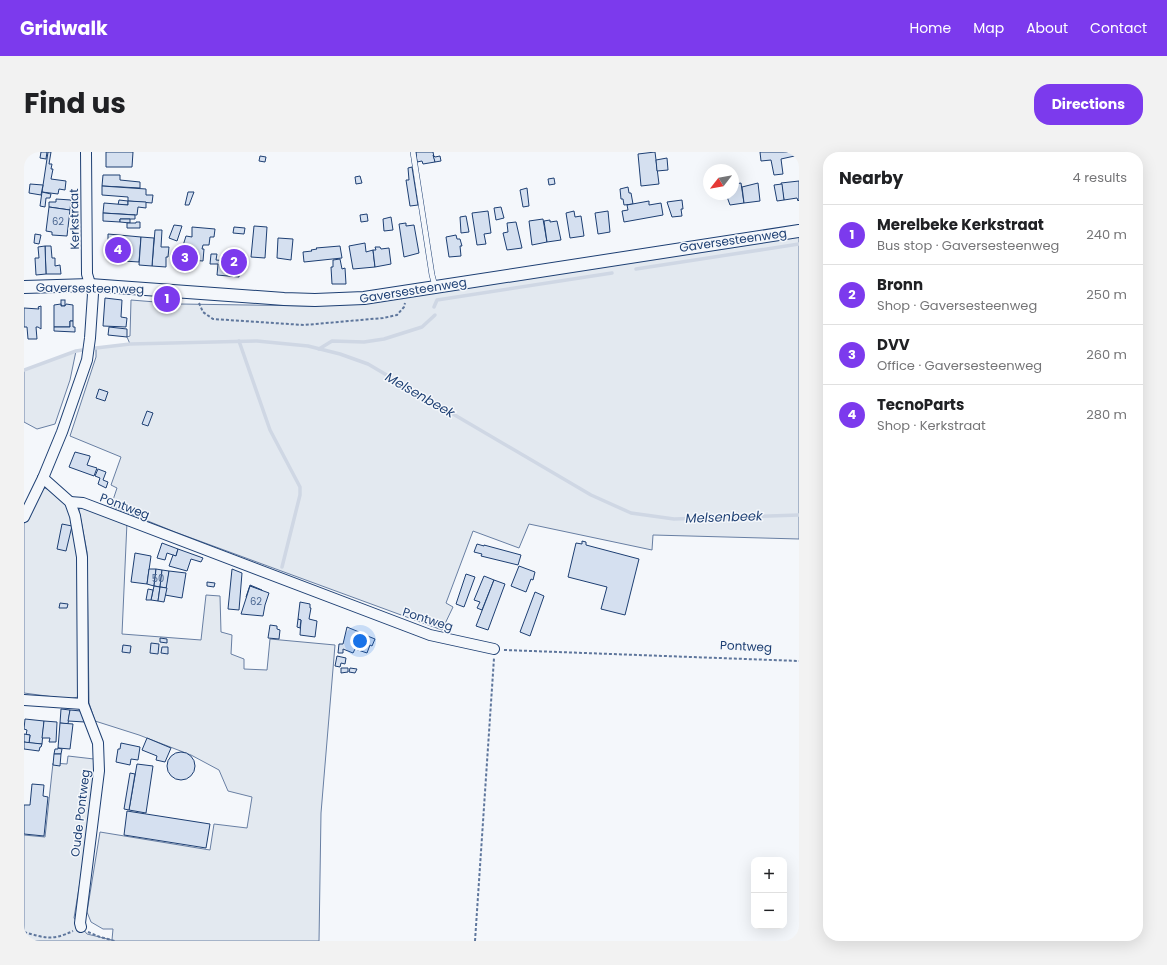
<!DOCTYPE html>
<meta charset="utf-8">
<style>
:root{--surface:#fff;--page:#f2f2f2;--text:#202124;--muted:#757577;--line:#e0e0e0;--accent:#7c3aed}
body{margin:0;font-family:Poppins,sans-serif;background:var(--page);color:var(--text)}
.controls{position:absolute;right:12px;bottom:12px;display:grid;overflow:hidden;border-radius:8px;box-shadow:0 4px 16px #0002}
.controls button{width:36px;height:36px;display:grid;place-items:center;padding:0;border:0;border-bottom:1px solid var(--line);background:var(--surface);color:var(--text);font:20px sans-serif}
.compass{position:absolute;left:679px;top:12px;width:36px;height:36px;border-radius:50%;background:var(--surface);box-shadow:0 4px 16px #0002;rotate:239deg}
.you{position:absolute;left:336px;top:489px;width:14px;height:14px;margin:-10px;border:3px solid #fff;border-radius:50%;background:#1a73e8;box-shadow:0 0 0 6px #1a73e833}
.badge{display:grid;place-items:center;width:26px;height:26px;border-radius:50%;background:var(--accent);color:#fff;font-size:13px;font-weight:700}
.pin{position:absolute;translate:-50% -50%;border:2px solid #fff;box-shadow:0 1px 4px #0006}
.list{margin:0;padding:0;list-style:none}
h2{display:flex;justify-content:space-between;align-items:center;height:52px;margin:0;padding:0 16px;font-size:17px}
h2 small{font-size:13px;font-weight:400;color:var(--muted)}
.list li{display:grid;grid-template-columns:26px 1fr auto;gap:12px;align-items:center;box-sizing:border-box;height:60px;padding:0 16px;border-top:1px solid var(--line)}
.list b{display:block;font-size:15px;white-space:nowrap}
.list p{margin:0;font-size:13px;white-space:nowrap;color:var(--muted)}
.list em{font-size:13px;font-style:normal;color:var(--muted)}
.map{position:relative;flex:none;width:775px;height:789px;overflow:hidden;border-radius:16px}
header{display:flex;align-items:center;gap:24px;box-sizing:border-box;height:56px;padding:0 20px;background:var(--accent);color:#fff}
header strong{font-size:19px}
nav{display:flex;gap:22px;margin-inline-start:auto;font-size:14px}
.intro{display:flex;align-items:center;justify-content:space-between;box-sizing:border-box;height:96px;padding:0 24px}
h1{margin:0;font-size:28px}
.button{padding:10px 18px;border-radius:16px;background:var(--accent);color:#fff;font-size:14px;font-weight:700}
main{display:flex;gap:24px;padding:0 24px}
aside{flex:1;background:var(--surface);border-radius:16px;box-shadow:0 4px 16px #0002}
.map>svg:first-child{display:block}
.green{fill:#e3e9f0;stroke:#687fa3}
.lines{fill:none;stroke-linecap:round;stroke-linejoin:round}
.stream{stroke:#cfd7e4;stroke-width:3.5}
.building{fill:#d5e0f0;stroke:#1d3f73}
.service-casing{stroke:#1d3f73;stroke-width:6}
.minor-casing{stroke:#1d3f73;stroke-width:12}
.tertiary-casing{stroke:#1d3f73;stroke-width:14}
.path{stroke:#5e769c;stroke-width:2;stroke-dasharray:3 2;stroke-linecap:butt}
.service{stroke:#f4f7fb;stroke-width:5}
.minor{stroke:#f4f7fb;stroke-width:10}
.tertiary{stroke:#f4f7fb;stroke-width:12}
.labels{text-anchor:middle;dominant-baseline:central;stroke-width:3;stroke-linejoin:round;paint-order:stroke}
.number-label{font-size:10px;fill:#4b6792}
.street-label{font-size:12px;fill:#1d3f73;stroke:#f4f7fb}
.water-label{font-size:13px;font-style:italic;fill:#1d3f73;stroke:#f4f7fb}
</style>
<header>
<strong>Gridwalk</strong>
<nav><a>Home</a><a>Map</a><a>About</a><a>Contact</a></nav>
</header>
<div class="intro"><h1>Find us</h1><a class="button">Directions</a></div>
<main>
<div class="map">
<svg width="775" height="789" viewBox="0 0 775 789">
<rect width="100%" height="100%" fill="#f4f7fb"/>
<g class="green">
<path d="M775 82V387L629 383 628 398 505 372 495 396 449 379 422 451 429 455 418 478 151 380 87 354 93 336 87 333 97 305 46 284 72 205V196L106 192 103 185 106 184 107 148 156 152 291 154Z"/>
<path d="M52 199 46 228 31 272 13 277 0 270V218Z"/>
<path d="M21 336 27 339 44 354 53 392 55 418 54 545 45 547 0 541V372L16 339Z"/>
<path d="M56 354 103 370 98 482 177 488 182 443 196 444 197 480 208 483 207 502 220 507V517L243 518 246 487 311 493 297 661 295 789H0V683L21 685 29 611 43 612 44 604 70 607 72 610 62 694 50 766 63 782 88 788 89 777H79L67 770 63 760 76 680 186 698 190 672 223 676 228 645 204 639 195 618 167 603 115 583 71 569 65 551 63 400 55 358Z"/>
</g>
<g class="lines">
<g class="stream">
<path d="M612 117 775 92"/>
<path d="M410 155 413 148 588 121"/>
<path d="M215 189 246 278 276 335V343L258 415"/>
<path d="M295 197 308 189 340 190 360 187 398 175 411 163"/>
<path d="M0 218 52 199 72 196 106 192 233 189 284 194 316 202 344 212 567 343 607 361 650 367 775 363"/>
</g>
</g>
<g class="building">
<path d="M17 0H23L22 7 16 6Z"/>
<path d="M24 0H27L25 12H28L27 17H29L27 27 42 29 41 38 35 37 34 42 18 40Z"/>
<path d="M82 0H109L108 15H82Z"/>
<path d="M392 0H409L411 10 399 12 398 9 393 10Z"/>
<path d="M631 0 635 32 617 34 614 2Z"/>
<path d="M736 0H775V3L757 7 759 22 750 23 747 8 737 9Z"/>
<path d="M409 3 411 5 416 4 417 9 411 10Z"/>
<path d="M236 4 242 5 241 10 235 9Z"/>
<path d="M643 6 644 18 633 19 632 8Z"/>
<path d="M388 15 394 53 386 54 382 28H385L384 16Z"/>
<path d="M79 23H96V28L116 30V36L78 34Z"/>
<path d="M336 24 338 31 332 32 331 25Z"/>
<path d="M530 26 531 32 525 33 524 27Z"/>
<path d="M775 29V48L774 49 773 46 760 48 757 31Z"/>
<path d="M717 31 720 51 706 53 702 42H709V35H711V32Z"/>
<path d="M734 31 736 49 720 51 718 35Z"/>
<path d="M6 32 19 33 17 43 5 41Z"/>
<path d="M758 32 760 48 753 49 750 33Z"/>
<path d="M78 34 122 37V43H129L128 51 104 49V45L78 43Z"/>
<path d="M604 35 605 41H607L609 52 600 53 599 47H597L596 37Z"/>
<path d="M503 36 505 54 499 55 496 38Z"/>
<path d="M18 40 27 42 26 46H22L21 55 16 54Z"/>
<path d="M164 40H170L165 53H161Z"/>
<path d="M32 47 47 48 46 58 25 55V50H32Z"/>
<path d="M95 48 104 49V53H94Z"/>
<path d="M658 48 659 57H657L658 64 648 65 643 50Z"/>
<path d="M104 49 122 50V56L114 55 113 63 79 61 80 51 104 53Z"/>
<path d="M625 49V53L637 51 639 63 600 70 598 59 604 58 603 53Z"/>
<path d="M25 55 46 58 43 84 28 83V80L22 79Z"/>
<path d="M477 55 480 66 472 68 470 56Z"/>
<path d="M464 59 467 81 460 82 462 92 453 93 448 61Z"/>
<path d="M550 59 551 65 557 64 560 84 546 86 542 61Z"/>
<path d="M584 59 586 80 574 82 571 61Z"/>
<path d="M79 61 111 63V67H96V70L79 69Z"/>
<path d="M343 62 344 69 337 70 336 63Z"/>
<path d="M442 64 445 80 437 81 436 65Z"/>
<path d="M367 65 369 78 360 79 359 67Z"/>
<path d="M96 67H106V71L96 70Z"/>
<path d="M519 67 523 90 508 93 505 69Z"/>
<path d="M526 68V70L533 69 537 88 523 90 520 69Z"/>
<path d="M112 70H116V76H103V71H112Z"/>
<path d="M492 70 498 96 483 98 479 81 484 80 483 71Z"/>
<path d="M382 71V74L390 73 395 101 380 105 375 72Z"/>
<path d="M150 73 158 74 153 89 145 86Z"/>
<path d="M230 74 243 75 241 106 227 105Z"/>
<path d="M168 75 191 77 190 85H186L185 93H179L178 97H180L179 109 166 108V114L153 113 162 84 168 85Z"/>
<path d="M210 75 221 76 220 82 209 81Z"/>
<path d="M131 78H138L137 95H145L144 105H142V115L128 114Z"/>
<path d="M11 82 17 83 15 92 10 91Z"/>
<path d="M84 82 117 85 115 110 84 108Z"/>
<path d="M432 83 433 87H436L438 94H436L437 104 425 105 422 85Z"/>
<path d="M117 85 130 86 128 114 115 113Z"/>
<path d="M254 86 269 87 267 108 253 106Z"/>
<path d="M341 91 342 100 349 98 351 115 329 117 325 94Z"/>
<path d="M21 94H27L28 106H31V114L36 113 37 122H22Z"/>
<path d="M21 94 22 122 12 123 11 106H15L14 95Z"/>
<path d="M316 94 318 106 280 110 279 100 288 99 287 98 293 97 292 96Z"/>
<path d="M351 95H356L357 97 365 96 367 112 351 115 349 98H352Z"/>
<path d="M206 99 217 100 215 125 204 124Z"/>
<path d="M187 102H193L192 108 205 109 204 124 193 123 194 112H186Z"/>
<path d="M316 107 318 117 321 116 322 132H308L307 115H309V108Z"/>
<path d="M81 146 98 148 97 165 103 166 102 175 79 174Z"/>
<rect x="37" y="148" width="4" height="6"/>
<path d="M37 152V154H41L42 152 49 153V169H46V175H30V153Z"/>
<path d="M17 154V177L14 175H12L13 187H4L3 175H0V156L15 157 14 155Z"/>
<path d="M46 169H49V175H51V180L30 179V175H46Z"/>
<path d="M85 175 103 177V185L84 183Z"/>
<path d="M75 237 84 240 81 249 72 246Z"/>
<path d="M123 259 129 261 124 274 118 272Z"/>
<path d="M51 300 66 304V305L63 313 73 316 70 324 45 315Z"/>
<path d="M74 317 82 320 79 328 84 330 82 336 74 332 76 326 71 324Z"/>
<path d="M38 372 48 374 42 399 33 397Z"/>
<path d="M558 389 562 390V393L615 407 601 463 577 457 583 435 544 425 552 391 558 392Z"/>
<path d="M138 391 154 397 152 404 143 401 141 408 133 406Z"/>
<path d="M453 392 460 394V393L497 403 494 413 457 404 458 402 450 400Z"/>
<path d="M154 397 179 406 177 410 167 407 163 419 145 414 149 403 152 404Z"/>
<path d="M111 401 127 404 123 432 107 430Z"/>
<path d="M495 414 511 420 509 428 507 427 502 440 487 434Z"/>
<path d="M125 417H132L130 434 123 432Z"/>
<path d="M132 417 138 418 136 435 130 434Z"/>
<path d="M208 417 218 421 215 458 204 457Z"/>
<path d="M138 418 145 419 143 436 136 435Z"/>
<path d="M145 419 162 421 158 446 141 443Z"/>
<path d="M442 422 451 425 440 455 432 452Z"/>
<path d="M460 424 470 428 458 458 453 456 456 450 450 448Z"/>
<path d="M470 428 481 432 464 478 452 474Z"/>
<path d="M183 430 191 431 190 435 183 434Z"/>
<path d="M226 433 238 438V439L226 434 223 446 222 445Z"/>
<path d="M130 434 136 435 134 449 127 448Z"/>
<path d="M226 434 245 441 241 453 239 464 217 462Z"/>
<path d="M136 435 143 436 140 450 134 449Z"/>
<path d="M124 437 129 438 127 448H122Z"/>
<path d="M511 440 520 444 506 484 496 480Z"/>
<path d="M276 450 286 452V456H287L285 467 293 469 291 485 276 483 277 468 274 467Z"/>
<path d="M36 451 44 452 43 456H35Z"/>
<path d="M274 467 277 468 276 476 273 475Z"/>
<path d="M246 473 253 474V477L256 478 255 487 244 486Z"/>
<path d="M323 475 335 480 338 481 337 483 341 485V483L351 487 348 494 346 493 343 501 331 497 329 501 319 497V501H314L315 492H319Z"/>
<path d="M136 486 143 487V491L136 490Z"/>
<path d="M127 491 135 492 134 502 126 501Z"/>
<path d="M99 493 107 494 106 501 98 500Z"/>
<path d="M138 495H144V502L137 501Z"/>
<path d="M313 504 322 506 321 512 317 511 316 515 311 514Z"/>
<path d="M317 516H324V520L317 521Z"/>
<path d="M326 516 333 517 331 521 325 520Z"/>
<path d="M37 557 46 558 44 572 36 571Z"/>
<path d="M46 558 57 559 61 570 44 569Z"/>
<path d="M1 567 20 569 18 592 5 591 6 583H2L3 578 0 577Z"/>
<path d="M20 569 33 570 32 590H25L26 586H18Z"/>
<path d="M36 571 49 572 46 597 34 596Z"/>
<path d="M0 582 6 583 5 591 0 590Z"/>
<path d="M123 586 147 596 141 610 132 608 133 604 118 598Z"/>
<path d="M0 590 18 592 17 595H16L15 599 0 597Z"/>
<path d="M97 591 116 595 114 608 107 607 106 613 92 610 94 597H96Z"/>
<path d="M34 596 38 597 37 602H30L31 597H34Z"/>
<circle cx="157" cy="614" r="14"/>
<path d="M30 602H37L36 614 29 613Z"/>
<path d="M113 612 129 614 122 661 105 658Z"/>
<path d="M106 621 111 622 105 658 100 657Z"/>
<path d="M8 632 20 633 19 644 24 645 20 684 0 682V653H6Z"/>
<path d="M103 659 186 672 182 696 100 683Z"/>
</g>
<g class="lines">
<defs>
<path id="service" d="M389 0 408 123 411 134"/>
<g id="minor">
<path d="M19 326 46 350 51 364 58 405 59 552 74 591 75 619 56 771 57 775"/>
<path d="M46 350 59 351 406 483 470 497"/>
<path d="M0 365 19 326 38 280 63 208 66 186 69 142 63 122 62 0"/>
<path d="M0 548 59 552"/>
</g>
<path id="tertiary" d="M0 135 66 133 260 147 291 148 340 146 775 79"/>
</defs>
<use href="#service" class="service-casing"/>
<use href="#minor" class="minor-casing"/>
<use href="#tertiary" class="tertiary-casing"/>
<g class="path">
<path d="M175 151 179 160 189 167 280 173 359 166 373 163 380 155 381 151"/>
<path d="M480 498 775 509"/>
<path d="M0 780C21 786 28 789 49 779"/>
<path d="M64 780 76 785 91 789"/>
<path d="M451 789 470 506"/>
</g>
<use href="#service" class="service"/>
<use href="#minor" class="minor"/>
<use href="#tertiary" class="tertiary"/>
</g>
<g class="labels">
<g class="number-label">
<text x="34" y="69">62</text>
<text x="134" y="426">50</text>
<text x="232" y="449">62</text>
</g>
<g class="street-label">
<text transform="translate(50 67) rotate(-91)">Kerkstraat</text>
<text transform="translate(709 88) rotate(-8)">Gaversesteenweg</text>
<text transform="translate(66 136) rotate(1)">Gaversesteenweg</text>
<text transform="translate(389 138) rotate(-9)">Gaversesteenweg</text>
<text transform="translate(101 354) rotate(21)">Pontweg</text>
<text transform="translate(404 467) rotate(18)">Pontweg</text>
<text transform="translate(722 494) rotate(3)">Pontweg</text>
<text transform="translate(56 661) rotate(-83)">Oude Pontweg</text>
</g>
<g class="water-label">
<text transform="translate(396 243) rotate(30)">Melsenbeek</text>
<text transform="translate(700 365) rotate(-2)">Melsenbeek</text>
</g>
</g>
</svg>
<div class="controls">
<button>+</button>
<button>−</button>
</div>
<svg class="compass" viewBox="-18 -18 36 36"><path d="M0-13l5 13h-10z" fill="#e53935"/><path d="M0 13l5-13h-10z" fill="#757577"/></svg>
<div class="you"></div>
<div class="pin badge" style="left:143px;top:147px">1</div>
<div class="pin badge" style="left:210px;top:110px">2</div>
<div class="pin badge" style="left:161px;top:106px">3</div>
<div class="pin badge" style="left:94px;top:98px">4</div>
</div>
<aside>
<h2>Nearby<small>4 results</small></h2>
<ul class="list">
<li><span class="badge">1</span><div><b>Merelbeke Kerkstraat</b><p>Bus stop · Gaversesteenweg</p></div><em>240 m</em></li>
<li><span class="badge">2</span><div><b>Bronn</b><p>Shop · Gaversesteenweg</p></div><em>250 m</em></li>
<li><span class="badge">3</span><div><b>DVV</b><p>Office · Gaversesteenweg</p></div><em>260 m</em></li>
<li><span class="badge">4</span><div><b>TecnoParts</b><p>Shop · Kerkstraat</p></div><em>280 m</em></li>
</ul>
</aside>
</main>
